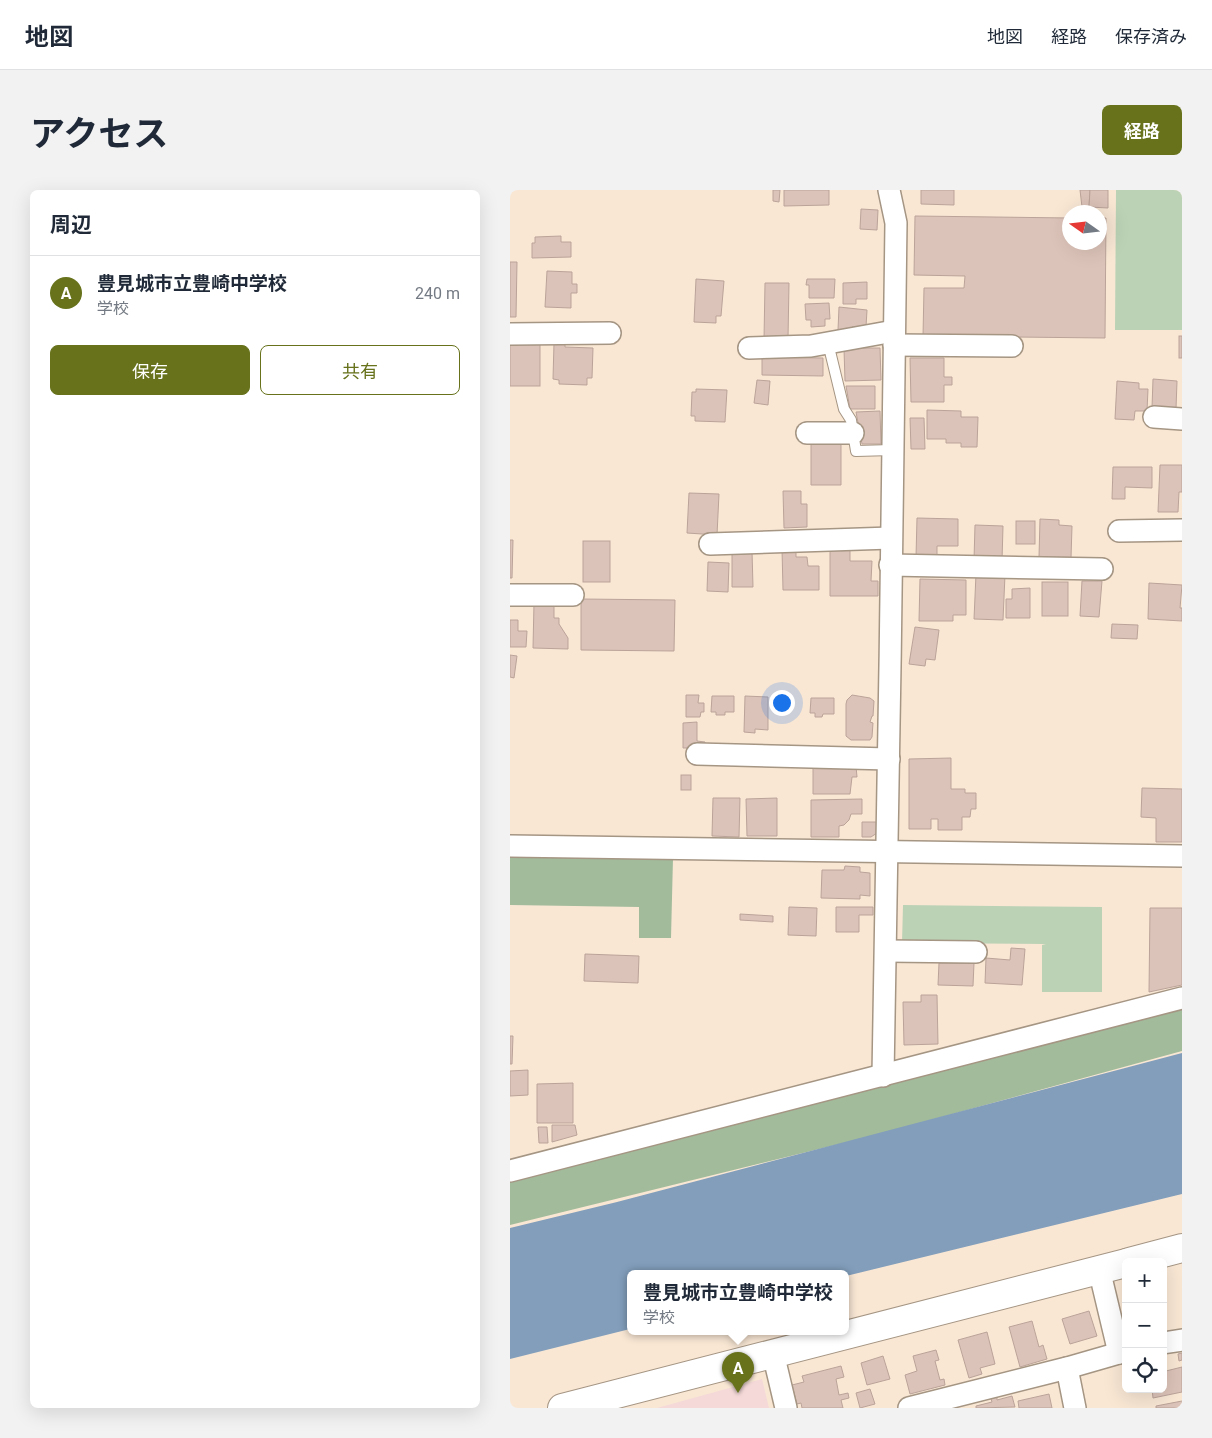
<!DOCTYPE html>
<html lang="ja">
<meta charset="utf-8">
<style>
:root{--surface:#fff;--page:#f2f2f3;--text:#1f2937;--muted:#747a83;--line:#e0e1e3;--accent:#67721b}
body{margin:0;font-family:Roboto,"Noto Sans JP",sans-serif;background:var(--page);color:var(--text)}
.controls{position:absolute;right:15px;bottom:15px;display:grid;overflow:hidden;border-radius:8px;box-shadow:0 5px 20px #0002}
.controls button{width:45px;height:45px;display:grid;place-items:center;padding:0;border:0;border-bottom:1px solid var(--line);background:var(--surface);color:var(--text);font:25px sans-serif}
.compass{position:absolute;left:552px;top:15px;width:45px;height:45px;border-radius:50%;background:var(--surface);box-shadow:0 5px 20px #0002;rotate:284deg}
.you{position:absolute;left:271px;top:512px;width:18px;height:18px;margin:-12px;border:4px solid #fff;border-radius:50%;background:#1a73e8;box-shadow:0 0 0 8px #1a73e833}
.badge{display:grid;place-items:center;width:32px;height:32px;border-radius:50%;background:var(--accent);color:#fff;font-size:16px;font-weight:700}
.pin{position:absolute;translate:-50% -41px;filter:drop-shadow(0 1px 2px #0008)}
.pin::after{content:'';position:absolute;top:26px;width:18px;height:15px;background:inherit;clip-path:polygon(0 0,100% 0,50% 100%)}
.popup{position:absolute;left:117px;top:1080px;width:222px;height:65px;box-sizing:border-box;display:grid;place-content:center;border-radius:8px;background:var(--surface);filter:drop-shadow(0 1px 4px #0005);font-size:16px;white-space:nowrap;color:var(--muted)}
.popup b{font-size:19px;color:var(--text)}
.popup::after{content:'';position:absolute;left:50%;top:100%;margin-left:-10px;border:10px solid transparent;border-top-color:var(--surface)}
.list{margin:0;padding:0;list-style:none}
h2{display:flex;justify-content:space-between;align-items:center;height:65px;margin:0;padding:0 20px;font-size:21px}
h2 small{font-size:16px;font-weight:400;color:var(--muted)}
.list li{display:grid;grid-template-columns:32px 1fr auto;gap:15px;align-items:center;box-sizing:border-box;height:75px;padding:0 20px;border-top:1px solid var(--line)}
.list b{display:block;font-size:19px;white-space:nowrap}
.list p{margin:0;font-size:16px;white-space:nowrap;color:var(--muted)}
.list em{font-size:16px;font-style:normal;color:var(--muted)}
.actions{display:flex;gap:10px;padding:15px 20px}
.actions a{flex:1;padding:11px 0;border:1px solid var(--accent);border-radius:8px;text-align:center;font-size:18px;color:var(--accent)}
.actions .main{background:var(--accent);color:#fff}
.icon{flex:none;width:28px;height:28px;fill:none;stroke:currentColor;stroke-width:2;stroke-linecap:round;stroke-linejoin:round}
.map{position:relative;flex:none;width:672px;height:1218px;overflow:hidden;border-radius:8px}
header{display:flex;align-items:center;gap:30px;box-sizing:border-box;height:70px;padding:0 25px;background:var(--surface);border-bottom:1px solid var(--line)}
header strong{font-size:24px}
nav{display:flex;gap:28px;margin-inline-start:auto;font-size:18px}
.intro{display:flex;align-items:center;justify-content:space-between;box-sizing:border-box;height:120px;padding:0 30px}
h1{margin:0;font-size:35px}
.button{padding:12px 22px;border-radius:8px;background:var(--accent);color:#fff;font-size:18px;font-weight:700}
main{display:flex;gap:30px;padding:0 30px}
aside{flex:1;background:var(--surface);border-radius:8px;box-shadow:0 5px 20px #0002}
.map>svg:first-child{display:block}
.education{fill:#f4d9d8}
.green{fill:#bbd2b5}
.forest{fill:#a2bb9b}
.water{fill:#829ebb}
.building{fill:#dcc3b9;stroke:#bba399}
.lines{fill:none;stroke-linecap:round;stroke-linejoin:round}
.lane-casing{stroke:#a59583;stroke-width:12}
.street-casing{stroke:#a59583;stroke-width:24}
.secondary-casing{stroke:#a59583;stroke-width:30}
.lane{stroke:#fff;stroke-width:10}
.street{stroke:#fff;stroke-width:21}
.secondary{stroke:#fff;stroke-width:28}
</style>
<header>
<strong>地図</strong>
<nav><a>地図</a><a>経路</a><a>保存済み</a></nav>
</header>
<div class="intro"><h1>アクセス</h1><a class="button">経路</a></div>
<main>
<aside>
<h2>周辺<small></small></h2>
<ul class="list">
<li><span class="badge">A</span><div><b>豊見城市立豊崎中学校</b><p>学校</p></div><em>240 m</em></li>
</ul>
<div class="actions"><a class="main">保存</a><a>共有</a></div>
</aside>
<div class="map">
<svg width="672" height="1218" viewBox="0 0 672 1218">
<rect width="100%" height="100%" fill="#f9e7d4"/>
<path class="education" d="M252 1189 259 1218H147Z"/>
<g class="green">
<path d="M606 0H672V140H605Z"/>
<path d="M393 715 592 717V802H532V755L536 754 392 753Z"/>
</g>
<g class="forest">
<path d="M0 665 163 668 161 748H129V717L0 715Z"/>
<path d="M672 818V861L370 944 0 1035V992Z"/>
</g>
<path class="water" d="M672 863V1004L336 1086V1084H120V1139L0 1169V1038L107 1012Z"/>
<g class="building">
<path d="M263 0H270L269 12 263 11Z"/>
<path d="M274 0H319V15L274 16Z"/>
<path d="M411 0H444V15L411 14Z"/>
<path d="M570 0H580L579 17H572Z"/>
<path d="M580 0H598V18L579 17Z"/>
<path d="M351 19 368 20 367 40 350 39Z"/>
<path d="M405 26 560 28V52H590V28H596L595 148 413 146 414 98H454L455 86 404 85Z"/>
<path d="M51 46V52H61V67L22 68V53H25V47Z"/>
<path d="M0 72H7L6 127H0Z"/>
<path d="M37 81 62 82V94H67V103H61V118L35 117Z"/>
<path d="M186 89 214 91 211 126H206V133L184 132Z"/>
<path d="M297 89H325L324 108H299V95H296Z"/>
<path d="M357 92V109H346V114H333V93Z"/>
<path d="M255 93H279L278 149H254Z"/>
<path d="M319 113 320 129H315V136L301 137V130H296L295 114Z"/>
<path d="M329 117 357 120 356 137H342V141L328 140Z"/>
<rect x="669" y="146" width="3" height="22"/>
<path d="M44 153 55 154V157L83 158 82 188H77V195L49 194V190L43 189Z"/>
<rect x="0" y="154" width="30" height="42"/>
<path d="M353 155V158H370L371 190 335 191 334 159Z"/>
<path d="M252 167 313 168V186L252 185Z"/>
<path d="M400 168H434V187H442V195H434V212H401Z"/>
<path d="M643 189 667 191 666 219 642 218Z"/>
<path d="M247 190 260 191 258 215 244 213Z"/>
<path d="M607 191 629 193V199H638L637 221H625L624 230 605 229Z"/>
<path d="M336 196H365V219H340Z"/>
<path d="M186 199 217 200 215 232 185 231V226H181L182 202H186Z"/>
<path d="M417 220 451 221V227H468L467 257H451V253H436V249H417Z"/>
<path d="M370 221 371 254H352L346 222Z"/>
<path d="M400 228H414L415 259H401Z"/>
<path d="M331 253V295H301V254Z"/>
<path d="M650 275H672V302H669L668 322H648Z"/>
<path d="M603 277H642V298L615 297V309H602Z"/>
<path d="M273 301H291V314H297V337L274 338Z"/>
<path d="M179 303 209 304 207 345 177 343Z"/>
<path d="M407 328 448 329V356H427V368L406 367Z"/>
<path d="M530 329 549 330V335L562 336 561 368 529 367Z"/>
<rect x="506" y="331" width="19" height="23"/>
<path d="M465 335 493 336 492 371 464 370Z"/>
<path d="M0 350H3L2 388H0Z"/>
<rect x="73" y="351" width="27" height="41"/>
<path d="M272 359H286V367H297L298 376H309V400H273Z"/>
<path d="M320 360H340V371H362L361 391H368V406H320Z"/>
<path d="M242 361 243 397H222V362Z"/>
<path d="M198 372 219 373 218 402 197 401Z"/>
<path d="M466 384 495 385 493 430 464 429Z"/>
<path d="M410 389 456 390V425H443V431H409Z"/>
<path d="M572 391H592L589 427 570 426Z"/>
<rect x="532" y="392" width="26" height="34"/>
<path d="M639 393 672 395 670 418H672V431L638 429Z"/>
<path d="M520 398V428H496V409H502V399Z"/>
<path d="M71 409 165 410 164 461 71 460Z"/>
<path d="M24 413 44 414V428H49V434L58 448V459L23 458Z"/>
<path d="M0 430H8V441H17L16 457H0Z"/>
<path d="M602 434 628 435 627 449 601 448Z"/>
<path d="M405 437 429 440 425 470 416 469 415 476 399 474Z"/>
<path d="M0 465 7 466 4 488 0 487Z"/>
<path d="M176 505H189L188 513H194V522H191L190 527H176Z"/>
<path d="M342 505 360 508 364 511 363 526H362L360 532 363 533 362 547 360 550H341L336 546V514L337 510Z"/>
<path d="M202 506H224V522H215V525H206V522H201Z"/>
<path d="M235 506 258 507V540L245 539V543L234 542Z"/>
<path d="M301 508H324V524H313L312 527H305V523H300Z"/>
<path d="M187 532V551L195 552V558H173V533Z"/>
<path d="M441 568V599H455V603H466V619H461L460 627H452V640H428V629H421V639H399V569Z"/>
<path d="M303 573 346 576 347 587H342L340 604H303Z"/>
<rect x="171" y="585" width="10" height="15"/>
<path d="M632 598 672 599V652H646V628L631 627Z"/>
<path d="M203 608H230L229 647 202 646Z"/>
<path d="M267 608V646H237L236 609Z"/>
<path d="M352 609V624H341L339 630 334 635 329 636V647H301V610Z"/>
<path d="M352 632H368L367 643 361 647H352Z"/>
<path d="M335 676 350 677V682L360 683V706L350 705V709L311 708 312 680H334Z"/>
<path d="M279 717 307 718 306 746 278 745Z"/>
<path d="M326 717H363V725H349V742H326Z"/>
<path d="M640 718H672V795L639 802Z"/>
<path d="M230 724 263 726V732L230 730Z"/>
<path d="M501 758 515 759 512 795 475 793 476 768 500 770Z"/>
<path d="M75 764 129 766 128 793 74 791Z"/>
<path d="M429 773H464L463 796 428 795Z"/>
<path d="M411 805H427L428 854 394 855 393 812H411Z"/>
<path d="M0 846H3L2 874H0Z"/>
<path d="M18 880V905L0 906V881Z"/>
<path d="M63 893V933H27V894Z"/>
<path d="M42 935H65L67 945 42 952Z"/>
<path d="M28 937H37L38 953H29Z"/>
<path d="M579 1121 587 1146 560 1154 552 1129Z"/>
<path d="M522 1131 529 1157 533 1155 537 1169 510 1177 499 1137Z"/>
<path d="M477 1142 485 1174 470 1178 472 1184 459 1188 448 1150Z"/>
<path d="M426 1160 429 1170 425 1171 430 1190 434 1189 435 1195 400 1204 395 1185 407 1181 403 1166Z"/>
<path d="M672 1163V1170L669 1171 668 1164Z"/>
<path d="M373 1166 380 1189 357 1195 351 1173Z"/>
<path d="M654 1173 656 1181 672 1177V1202L643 1208 642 1199H653Z"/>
<path d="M331 1176 334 1187 326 1189 329 1205 338 1203 339 1208 331 1210 333 1218H292L291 1213 287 1214 282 1195 294 1192 292 1186Z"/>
<path d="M360 1199 365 1214 350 1218 346 1203Z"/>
<path d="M539 1204 542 1218H509L508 1211Z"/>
<path d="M502 1206 505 1217 466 1218V1216L482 1212 481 1209 487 1207V1210Z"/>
<path d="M672 1211V1218H646V1216Z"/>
</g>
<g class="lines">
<defs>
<path id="lane" d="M318 153 334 219 341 230 346 261 382 260"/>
<g id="street">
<path d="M0 144 100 143"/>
<path d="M384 155 502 156"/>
<path d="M239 158 301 156 384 141"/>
<path d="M644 227 672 229"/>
<path d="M297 243H343"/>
<path d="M609 341 672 340"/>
<path d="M200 354 381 348"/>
<path d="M380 375 592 379"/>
<path d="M0 405H63"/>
<path d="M187 564 379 569"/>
<path d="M0 656 672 666"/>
<path d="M376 761 466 762"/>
<path d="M373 886C380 602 381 317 386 33L379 0"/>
<path d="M0 981 672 808"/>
<path d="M589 1079 609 1163"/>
<path d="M653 1153 672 1150"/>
<path d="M263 1163 276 1218"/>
<path d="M557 1178 565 1218"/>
<path d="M399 1218 557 1178 616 1161"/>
</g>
<g id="secondary">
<path d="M619 1072 672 1058"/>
<path d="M52 1218 616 1073"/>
</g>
</defs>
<use href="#lane" class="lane-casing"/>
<use href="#street" class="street-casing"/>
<use href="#secondary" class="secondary-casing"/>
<use href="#lane" class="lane"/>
<use href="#street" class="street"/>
<use href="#secondary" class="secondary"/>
</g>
</svg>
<div class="controls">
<button>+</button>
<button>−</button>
<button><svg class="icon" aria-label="locate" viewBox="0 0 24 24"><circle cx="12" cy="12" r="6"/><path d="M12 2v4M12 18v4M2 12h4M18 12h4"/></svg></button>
</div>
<svg class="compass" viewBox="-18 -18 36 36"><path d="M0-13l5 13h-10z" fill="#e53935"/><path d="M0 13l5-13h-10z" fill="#747a83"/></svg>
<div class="you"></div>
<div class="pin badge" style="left:228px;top:1203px">A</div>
<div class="popup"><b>豊見城市立豊崎中学校</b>学校</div>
</div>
</main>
